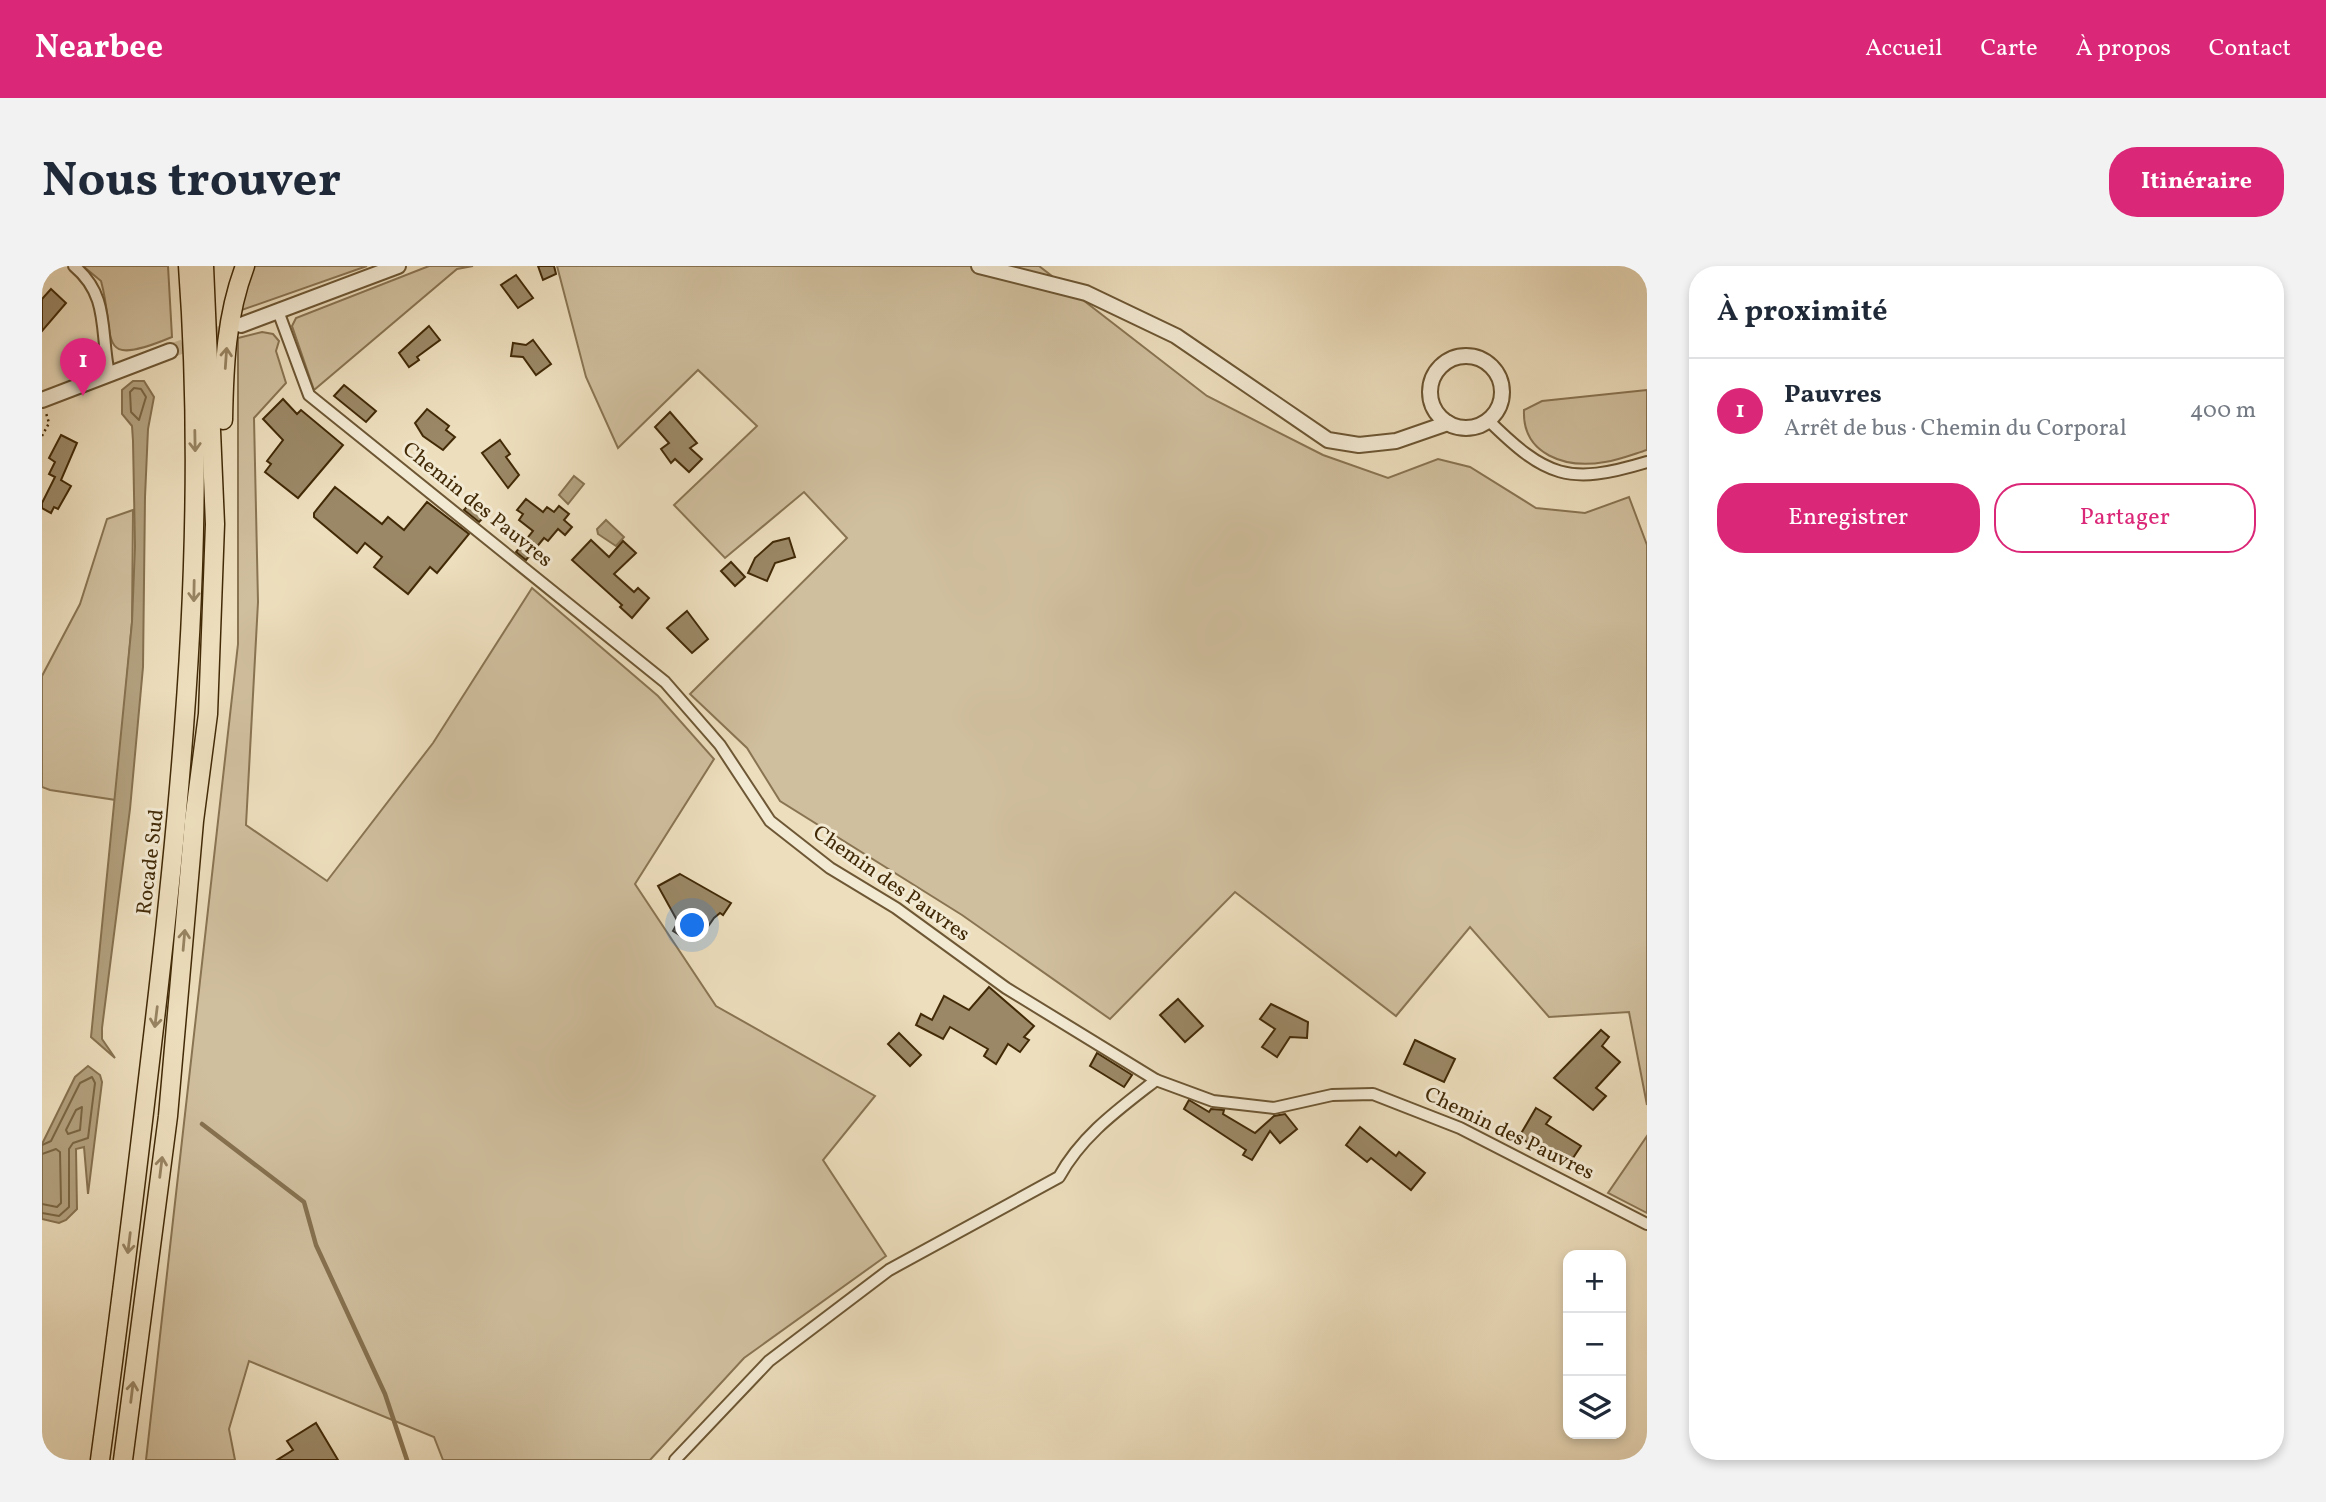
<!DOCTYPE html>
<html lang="fr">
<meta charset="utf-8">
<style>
:root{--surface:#fff;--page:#f2f2f3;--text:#1f2937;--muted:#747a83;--line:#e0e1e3;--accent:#db2777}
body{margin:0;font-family:Vollkorn,serif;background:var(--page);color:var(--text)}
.controls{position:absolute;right:21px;bottom:21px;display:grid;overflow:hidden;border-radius:14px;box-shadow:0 4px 10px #0003}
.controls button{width:63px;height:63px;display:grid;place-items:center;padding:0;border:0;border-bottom:2px solid var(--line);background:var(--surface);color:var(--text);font:35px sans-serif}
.you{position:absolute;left:651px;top:660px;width:24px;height:24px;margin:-18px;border:5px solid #fff;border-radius:50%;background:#1a73e8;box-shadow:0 0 0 10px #1a73e833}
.badge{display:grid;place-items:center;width:46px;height:46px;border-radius:50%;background:var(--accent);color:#fff;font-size:23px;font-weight:700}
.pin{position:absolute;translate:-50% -58px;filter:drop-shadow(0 2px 4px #0008)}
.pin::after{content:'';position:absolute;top:37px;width:24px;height:21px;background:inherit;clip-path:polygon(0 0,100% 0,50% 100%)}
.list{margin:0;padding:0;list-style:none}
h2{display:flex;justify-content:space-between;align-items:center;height:91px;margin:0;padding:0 28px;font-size:30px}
h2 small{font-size:23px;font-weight:400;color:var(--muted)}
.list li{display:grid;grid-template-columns:46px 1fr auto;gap:21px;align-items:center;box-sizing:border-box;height:105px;padding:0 28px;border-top:2px solid var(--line)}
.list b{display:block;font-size:26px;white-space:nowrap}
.list p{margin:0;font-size:23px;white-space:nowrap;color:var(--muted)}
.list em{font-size:23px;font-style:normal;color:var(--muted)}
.actions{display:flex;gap:14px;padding:21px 28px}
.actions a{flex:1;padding:16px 0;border:2px solid var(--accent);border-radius:28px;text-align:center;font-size:24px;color:var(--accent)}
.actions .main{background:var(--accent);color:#fff}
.icon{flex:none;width:38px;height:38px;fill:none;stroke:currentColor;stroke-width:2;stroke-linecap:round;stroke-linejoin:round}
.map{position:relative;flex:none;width:1605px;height:1194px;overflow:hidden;border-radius:28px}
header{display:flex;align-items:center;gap:42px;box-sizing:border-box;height:98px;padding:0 35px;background:var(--accent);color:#fff}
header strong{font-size:33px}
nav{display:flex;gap:38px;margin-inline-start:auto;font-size:24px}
.intro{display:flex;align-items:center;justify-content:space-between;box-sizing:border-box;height:168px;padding:0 42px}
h1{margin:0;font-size:49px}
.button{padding:18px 32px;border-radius:28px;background:var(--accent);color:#fff;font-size:24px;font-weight:700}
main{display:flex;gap:42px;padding:0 42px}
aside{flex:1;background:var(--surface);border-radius:28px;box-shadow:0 4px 10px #0003}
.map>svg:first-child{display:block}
.green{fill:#d0bf9e;stroke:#897452;stroke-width:2}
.water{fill:#b3a17f;stroke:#86714f;stroke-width:2}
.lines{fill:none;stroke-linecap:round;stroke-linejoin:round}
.shore{stroke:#7a6643;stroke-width:2}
.stream{stroke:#86714f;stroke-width:4.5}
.building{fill:#9b8866;stroke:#422a07;stroke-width:2}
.tertiary-tunnel{stroke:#cbba99;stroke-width:14;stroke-dasharray:14 7;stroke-linecap:butt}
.minor-casing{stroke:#6d5734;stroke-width:14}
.tertiary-casing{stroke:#6d5734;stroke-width:18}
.trunk-casing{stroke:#422a07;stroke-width:21}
.path{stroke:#422a07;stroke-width:2.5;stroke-dasharray:2 3.5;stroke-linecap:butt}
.minor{stroke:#f3ead4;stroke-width:10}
.tertiary{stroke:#f3ead4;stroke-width:14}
.trunk{stroke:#eddebd;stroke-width:18}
.oneway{stroke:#988462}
.labels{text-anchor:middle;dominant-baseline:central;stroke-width:6;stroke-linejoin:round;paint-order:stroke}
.street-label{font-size:21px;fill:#422a07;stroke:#f3ead4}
</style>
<header>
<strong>Nearbee</strong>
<nav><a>Accueil</a><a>Carte</a><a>À propos</a><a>Contact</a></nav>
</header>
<div class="intro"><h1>Nous trouver</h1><a class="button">Itinéraire</a></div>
<main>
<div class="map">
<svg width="1605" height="1194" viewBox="0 0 1605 1194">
<rect width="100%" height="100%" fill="#eddebd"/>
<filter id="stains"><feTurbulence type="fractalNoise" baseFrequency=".00286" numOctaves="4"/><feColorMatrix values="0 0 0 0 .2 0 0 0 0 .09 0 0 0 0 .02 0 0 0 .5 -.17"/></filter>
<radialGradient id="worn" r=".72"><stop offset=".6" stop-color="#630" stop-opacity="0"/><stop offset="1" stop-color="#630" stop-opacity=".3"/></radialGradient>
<g class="green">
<path d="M41 0H126L130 71C51 104 75 73 59 15Z"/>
<path d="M210 0H325L197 45Z"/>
<path d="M387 0H431L415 3 272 124 250 60 254 52Z"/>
<path d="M515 0H997L1165 130 1281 189 1346 212 1396 193 1428 201 1494 242 1543 247 1587 231 1605 279V839L1587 746 1507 751 1428 661 1354 750 1193 626 1068 753 920 649 738 535 705 482 648 428 805 272 762 226 683 292 632 239 715 160 656 104 576 182 544 111Z"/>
<path d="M220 66 231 68 237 75 234 85 244 117 212 152 216 336 204 559 285 615 391 477 490 322 616 430 672 493 593 618 674 740 833 830 781 894 844 990 702 1092 608 1194H401L392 1171 207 1095 187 1163 193 1194H104L196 378V72Z"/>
<path d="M1605 124V184C1592 188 1577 194 1563 196 1524 203 1480 189 1482 144L1500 135Z"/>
<path d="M91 244 90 356 74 534 8 524 0 521V410L38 338 65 253Z"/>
<path d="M1605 870V947L1566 927Z"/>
</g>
<g class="water">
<path d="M91 115H102L112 131 106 163 103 231 101 401 88 543 60 762V773L73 792 49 771 90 356 93 280 91 175 90 160 80 148V124Z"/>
<path d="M532 210 542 218 526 238 517 229Z"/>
<path d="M564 254 582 271 574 280 556 268 555 263Z"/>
<path d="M46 800 58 809 60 816 46 928 42 881 34 883 35 943 24 954 17 957 0 953V878L33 811Z"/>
</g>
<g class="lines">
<g class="shore">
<path d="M92 122 99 123 104 131 97 154 89 146 88 126Z"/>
<path d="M40 841 38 864 26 868 24 864 34 844Z"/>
<path d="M0 879 9 875 38 817 50 811 53 817 46 872 31 877 27 883V941L17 950 0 947"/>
<path d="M0 888 14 883 18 886 19 937 15 941 0 938"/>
</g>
<path class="stream" d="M160 858 262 936 274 979 343 1128 365 1194"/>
</g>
<g class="building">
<path d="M496 0H512L514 8 501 14Z"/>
<path d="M474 9 491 32 476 42 459 19Z"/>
<path d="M9 23 24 37 0 65V33Z"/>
<path d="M387 60 398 74 375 91 377 94 367 101 357 87Z"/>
<path d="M491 74 509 98 494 109 481 91 469 90 471 77 484 79Z"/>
<path d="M302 119 334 145 324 156 292 130Z"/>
<path d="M241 133 255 148 259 144 301 179 256 232 223 206 229 198 225 195 241 174 221 153Z"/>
<path d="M385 143 407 160 404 164 413 171 401 184 381 170 373 157Z"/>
<path d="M628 146 655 177 648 182 660 193 647 206 633 193 629 197 619 183 627 177 613 161Z"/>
<path d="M19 169 35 177 19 214 29 220 16 243 12 241 9 247 0 242V237L13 211 7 208 13 196 7 192Z"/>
<path d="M458 174 468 188 464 191 477 209 466 222 440 187Z"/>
<path d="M293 221 340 258 346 251 362 264 385 236 427 268 395 307 388 301 366 328 332 301 340 291 323 277 315 287 272 251V247Z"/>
<path d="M484 233 501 246 505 241 512 246 517 240 527 248 522 254 530 261 523 269 516 263 506 275 502 272 484 294 474 286 491 265 477 254 481 248 475 244Z"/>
<path d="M430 235 445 248 437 256 422 244Z"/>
<path d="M747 272 753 291 733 297 725 315 706 307 713 292 731 276Z"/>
<path d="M549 274 567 291 581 275 594 287 572 308 592 326 596 322 607 332 590 352 578 341 580 339 530 294Z"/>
<path d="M689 296 703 311 693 320 679 305Z"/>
<path d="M645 345 666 373 650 387 625 362Z"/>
<path d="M638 608 689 637 681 649 678 647 672 652 658 672 647 665 642 672 631 665 636 656 616 620Z"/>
<path d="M947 721 992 760 982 771 987 774 978 786 966 778 954 798 942 790 946 783 908 761 901 773 874 759 879 748 890 754 902 730 927 744Z"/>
<path d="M1136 733 1161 760 1143 776 1118 749Z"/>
<path d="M1229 738 1266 756 1265 772 1248 771 1235 791 1220 781 1233 763 1218 753Z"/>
<path d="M1559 764 1567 771 1560 780 1578 796 1554 822 1564 830 1551 844 1512 812Z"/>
<path d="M857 767 879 789 868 800 846 778Z"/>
<path d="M1373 774 1413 793 1402 816 1362 798Z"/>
<path d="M1055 787 1090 809 1082 821 1048 800Z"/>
<path d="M1147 834 1167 846 1169 843 1182 844 1181 848 1213 867 1232 850 1243 848 1255 863 1238 877 1228 865 1210 894 1201 889 1204 884 1142 843Z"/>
<path d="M1494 842 1509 851 1504 858 1539 880 1525 901 1477 871Z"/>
<path d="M1318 861 1354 890 1357 886 1383 907 1369 924 1329 892 1325 896 1304 879Z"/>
<path d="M274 1157 296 1194H235L251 1184 245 1175Z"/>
</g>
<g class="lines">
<path class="tertiary-tunnel" d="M128 85 195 61"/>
<defs>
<g id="minor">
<path d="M32 0C68 30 58 66 67 108"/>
<path d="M236 45 267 129 623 416 678 479 728 555 788 602 854 642 964 722 1114 814 1171 835 1232 842 1290 829 1331 828 1418 862 1605 958"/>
<path d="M1446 154C1504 211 1526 220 1605 196"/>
<path d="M633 1194 727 1095 847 1004 1017 911C1040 869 1077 843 1114 814"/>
</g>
<g id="tertiary">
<path d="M937 0 1044 27 1134 70 1286 174 1317 179 1354 175 1406 157"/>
<path d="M199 59 356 0"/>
<circle cx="1424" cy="126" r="36"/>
<path d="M0 134 128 85"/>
</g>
<g id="trunk">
<path d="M181 154C182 100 184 50 203 0"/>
<path d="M58 1194C79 1039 98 883 116 727 144 485 164 244 146 0"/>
<path d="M81 1194 126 850 152 555 166 448 173 258 162 0"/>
</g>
</defs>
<use href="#minor" class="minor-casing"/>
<use href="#tertiary" class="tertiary-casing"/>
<use href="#trunk" class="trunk-casing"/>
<path class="path" d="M0 170 7 157 4 147"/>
<use href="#minor" class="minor"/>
<use href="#tertiary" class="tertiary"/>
<use href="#trunk" class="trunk"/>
</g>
<defs><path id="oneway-shaft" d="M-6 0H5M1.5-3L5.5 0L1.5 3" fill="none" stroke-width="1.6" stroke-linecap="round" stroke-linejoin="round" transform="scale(1.75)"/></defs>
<g class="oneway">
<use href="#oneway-shaft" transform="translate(184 92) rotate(-86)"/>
<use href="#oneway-shaft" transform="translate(153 175) rotate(89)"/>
<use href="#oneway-shaft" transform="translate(152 325) rotate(91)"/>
<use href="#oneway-shaft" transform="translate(142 674) rotate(-85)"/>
<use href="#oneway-shaft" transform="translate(114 751) rotate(97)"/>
<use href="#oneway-shaft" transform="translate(119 901) rotate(-83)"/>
<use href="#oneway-shaft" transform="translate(87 977) rotate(97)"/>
<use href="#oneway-shaft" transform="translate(90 1126) rotate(-83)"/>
</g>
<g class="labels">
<g class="street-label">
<text transform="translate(435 239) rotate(39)">Chemin des Pauvres</text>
<text transform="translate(109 596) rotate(-83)">Rocade Sud</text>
<text transform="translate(849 618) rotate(35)">Chemin des Pauvres</text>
<text transform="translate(1467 868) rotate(26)">Chemin des Pauvres</text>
</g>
</g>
<rect width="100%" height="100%" filter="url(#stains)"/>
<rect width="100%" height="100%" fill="url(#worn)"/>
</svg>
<div class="controls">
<button>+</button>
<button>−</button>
<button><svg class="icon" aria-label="layers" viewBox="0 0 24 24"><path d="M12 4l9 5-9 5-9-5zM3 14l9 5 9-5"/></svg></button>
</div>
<div class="you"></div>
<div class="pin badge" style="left:41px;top:130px">1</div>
</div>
<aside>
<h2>À proximité<small></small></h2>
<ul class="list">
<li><span class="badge">1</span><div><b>Pauvres</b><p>Arrêt de bus · Chemin du Corporal</p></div><em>400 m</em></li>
</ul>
<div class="actions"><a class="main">Enregistrer</a><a>Partager</a></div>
</aside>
</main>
